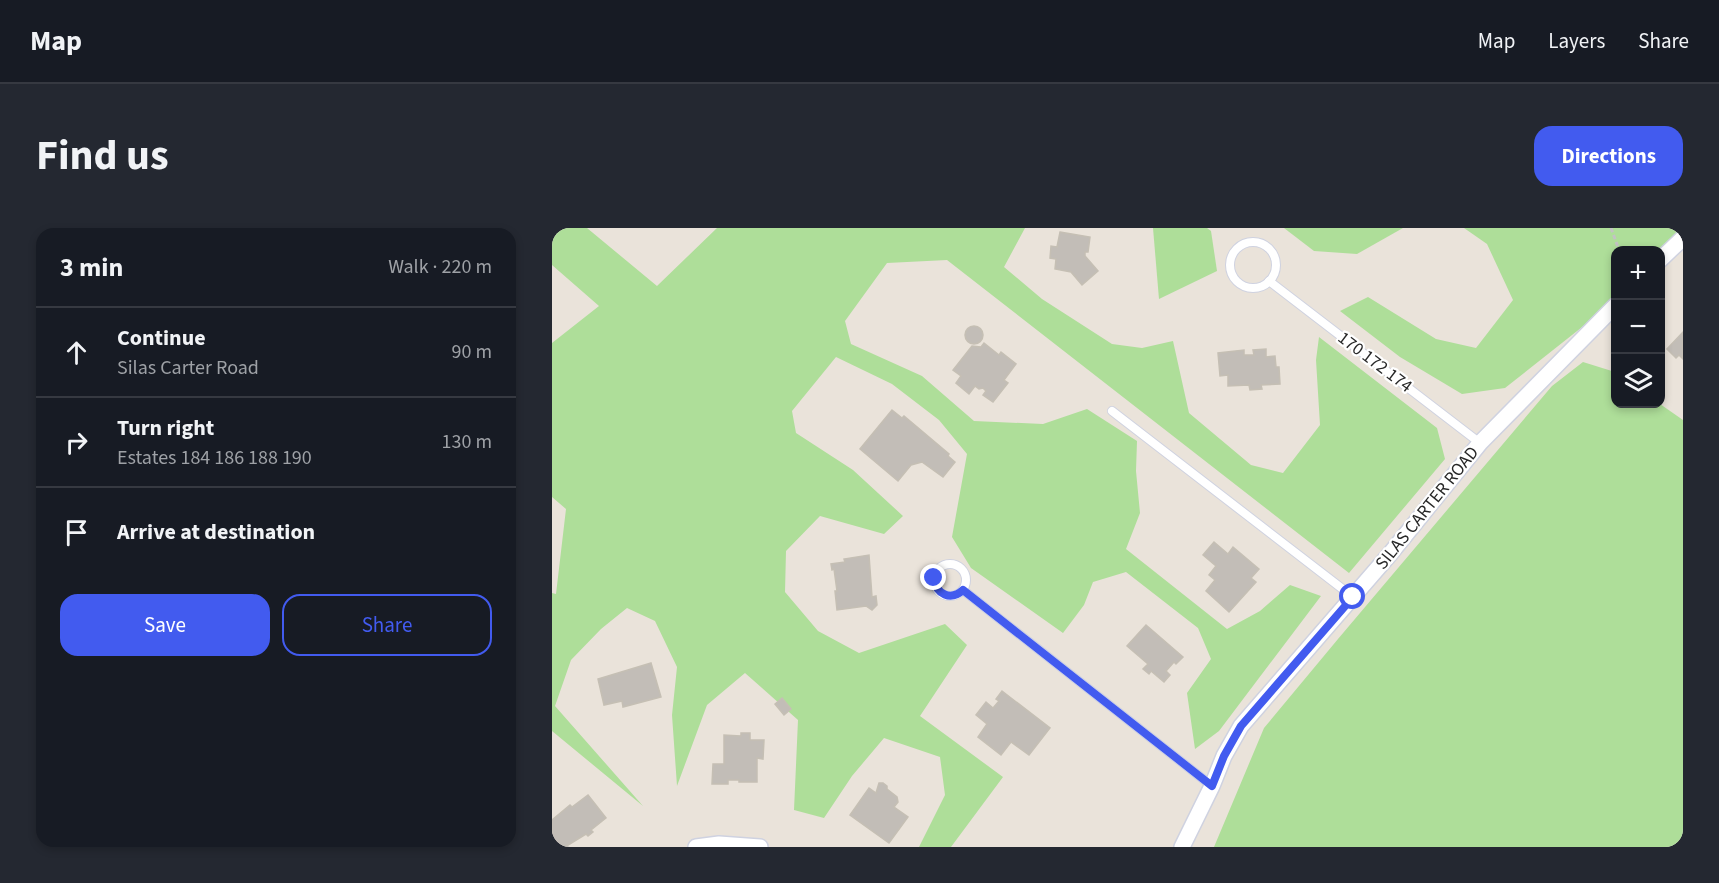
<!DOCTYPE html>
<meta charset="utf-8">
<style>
:root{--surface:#171b24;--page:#242831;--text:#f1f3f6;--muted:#9ea1a6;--line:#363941;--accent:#425bef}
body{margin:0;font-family:"Source Sans 3",sans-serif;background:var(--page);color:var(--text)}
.controls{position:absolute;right:18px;top:18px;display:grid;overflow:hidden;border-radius:12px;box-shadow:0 3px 9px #0003}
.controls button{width:54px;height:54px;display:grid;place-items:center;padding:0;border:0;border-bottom:2px solid var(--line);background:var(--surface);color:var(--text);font:30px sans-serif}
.stop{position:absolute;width:18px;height:18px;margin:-14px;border:4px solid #425bef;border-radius:50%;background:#fff}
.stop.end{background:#425bef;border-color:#fff;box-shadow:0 2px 6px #0008}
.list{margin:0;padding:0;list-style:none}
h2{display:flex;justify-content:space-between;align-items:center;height:78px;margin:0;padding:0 24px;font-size:26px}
h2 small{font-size:20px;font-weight:400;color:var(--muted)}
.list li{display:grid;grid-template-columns:39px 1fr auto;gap:18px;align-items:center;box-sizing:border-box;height:90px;padding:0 24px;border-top:2px solid var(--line)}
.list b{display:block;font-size:22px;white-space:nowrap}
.list p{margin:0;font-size:20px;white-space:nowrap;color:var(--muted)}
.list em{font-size:20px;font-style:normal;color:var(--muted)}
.actions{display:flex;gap:12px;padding:18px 24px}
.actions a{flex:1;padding:14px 0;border:2px solid var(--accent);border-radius:18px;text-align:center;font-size:21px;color:var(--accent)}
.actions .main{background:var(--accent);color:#fff}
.icon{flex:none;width:33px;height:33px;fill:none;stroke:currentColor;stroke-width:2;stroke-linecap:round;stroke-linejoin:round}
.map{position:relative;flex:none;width:1131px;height:619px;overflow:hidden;border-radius:18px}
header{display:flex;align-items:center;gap:36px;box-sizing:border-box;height:84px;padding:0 30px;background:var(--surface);border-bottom:2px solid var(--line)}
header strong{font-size:28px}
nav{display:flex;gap:33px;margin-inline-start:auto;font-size:21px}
.intro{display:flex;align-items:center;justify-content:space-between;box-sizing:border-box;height:144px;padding:0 36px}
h1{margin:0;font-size:42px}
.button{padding:15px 27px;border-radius:18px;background:var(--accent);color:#fff;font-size:21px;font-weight:700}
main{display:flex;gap:36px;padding:0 36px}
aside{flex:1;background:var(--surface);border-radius:18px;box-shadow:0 3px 9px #0003}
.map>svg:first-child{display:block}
.green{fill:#aede99}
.building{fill:#c2bdb7;stroke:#c5bfb4;stroke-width:1.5}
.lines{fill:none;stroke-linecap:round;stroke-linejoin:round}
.lane-casing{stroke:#cfd2e0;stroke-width:10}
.street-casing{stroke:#cfd2e0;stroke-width:18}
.path{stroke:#c3c3c3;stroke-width:3;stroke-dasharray:4.5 3;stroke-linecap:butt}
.lane{stroke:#fff;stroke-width:8}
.street{stroke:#fff;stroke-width:15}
.route{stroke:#425bef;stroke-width:8}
.labels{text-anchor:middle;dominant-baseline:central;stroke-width:4.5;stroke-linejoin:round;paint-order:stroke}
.street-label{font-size:18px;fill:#282828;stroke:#fff}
</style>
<header>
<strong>Map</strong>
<nav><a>Map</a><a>Layers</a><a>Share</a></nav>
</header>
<div class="intro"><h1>Find us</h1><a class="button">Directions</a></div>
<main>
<aside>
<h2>3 min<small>Walk · 220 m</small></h2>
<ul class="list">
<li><svg class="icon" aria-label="ahead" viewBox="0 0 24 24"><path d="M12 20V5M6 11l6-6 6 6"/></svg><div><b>Continue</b><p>Silas Carter Road</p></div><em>90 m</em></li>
<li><svg class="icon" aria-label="right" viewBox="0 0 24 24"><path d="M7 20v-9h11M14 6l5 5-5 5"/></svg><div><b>Turn right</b><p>Estates 184 186 188 190</p></div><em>130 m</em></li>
<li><svg class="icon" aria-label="arrive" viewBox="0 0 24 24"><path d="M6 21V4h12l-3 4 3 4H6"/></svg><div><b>Arrive at destination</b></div></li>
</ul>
<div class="actions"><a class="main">Save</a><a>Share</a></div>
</aside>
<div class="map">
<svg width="1131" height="619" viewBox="0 0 1131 619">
<rect width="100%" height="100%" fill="#eae3da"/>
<g class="green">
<path d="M0 0H35L105 58 165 0H473L452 39 490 71 560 116 590 120 621 113 637 185 699 237 731 245 768 197 764 132 767 109 885 200 893 231 797 345 395 32 335 35 293 93 299 116 370 148 422 193 491 196 535 181 585 213 584 243 588 285 574 321 675 401 708 383 738 357 769 368 667 503 643 521 635 465 659 431 646 400 574 344 541 354 532 377 511 405 419 340 400 309 415 226 387 192 340 156 284 129 240 183 244 205 301 242 351 288 332 306 268 288 234 323 233 364 266 403 307 425 393 396 415 417 368 488 451 549 399 619H367L393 567 388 529 332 510 300 548 272 590 242 582 246 492 193 445 155 477 125 558 120 487 125 439 103 393 75 380 49 401 19 432 3 478 91 578 0 503V365L4 366 14 281 0 269V115L47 78 0 37Z"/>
<path d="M601 0H655L659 3 665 43 607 71Z"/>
<path d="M732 0H851L805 26 762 23Z"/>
<path d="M912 0H1130L1109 26 1108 22H1064L1063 73 953 160 910 166 848 129 788 83 816 69 884 111 924 120 961 72 935 16Z"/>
<path d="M1031 134 1063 144 1064 176H1108L1131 192V619H662L712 500 786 411 1000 158Z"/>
</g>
<g class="building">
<path d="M508 4 538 9 536 24H533V28L546 43 530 57 519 44 503 41 504 31 498 30 499 18 505 19Z"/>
<circle cx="422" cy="107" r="9"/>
<path d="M1131 104V131L1127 127 1124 130 1115 121Z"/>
<path d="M432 115 447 127 449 124 464 136 452 152 456 155 441 174 431 167 434 163 431 160 427 161 423 158 417 166 404 155 409 148 401 142 420 118 429 119Z"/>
<path d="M714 121V129L723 128 724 139H727L728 156 709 157 710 161 698 162 697 157 676 158V147L668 148 666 125 692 122V127H702L701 122Z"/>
<path d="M340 182 350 190 352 188 397 226 396 228 403 234 391 249 370 234 359 237 346 253 308 221Z"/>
<path d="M662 314 676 326 681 319 707 341 699 350 704 354 677 384 654 363 663 352 657 347 664 338 651 327Z"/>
<path d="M317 327 320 369 324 368 325 377 320 382 314 378 285 382 283 363H285L282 341 280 342 279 336 293 334 292 331Z"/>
<path d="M594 397 631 429 624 436 622 434 614 443 618 447 612 454 599 443 597 446 591 441 596 436 575 418Z"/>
<path d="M99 435 109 469 71 479 70 473 52 477 46 451Z"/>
<path d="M450 463 498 500 477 527 459 514 449 527 426 509 435 496 424 487 434 474 441 480 447 473 444 471Z"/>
<path d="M230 470 239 481 232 487 223 476Z"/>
<path d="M189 505H198V512H212L211 531 205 530V554H187V552H176V556H160L161 536H172V507L189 508Z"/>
<path d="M327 555H331L335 558V561L345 569 346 574 342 579 356 589 337 615 298 587 317 560 324 565Z"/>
<path d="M36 567 54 590 39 602 41 604 36 608 34 606 13 619H5L0 612V592L18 577 20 579Z"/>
</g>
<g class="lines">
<defs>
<g id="lane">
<circle cx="701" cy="37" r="23"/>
<path d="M717 53 928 215"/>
<path d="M560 183 801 369"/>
<circle cx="398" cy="352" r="16"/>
<path d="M411 362 660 558"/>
</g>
<g id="street">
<path d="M1108 32 1131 10"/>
<path d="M144 619 167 616 208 619"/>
<path d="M630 619 660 558 672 528 689 498 838 326 928 215 1064 77"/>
</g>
</defs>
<use href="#lane" class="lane-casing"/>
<use href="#street" class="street-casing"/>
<path class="path" d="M1059 0 1067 22"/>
<use href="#lane" class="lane"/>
<use href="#street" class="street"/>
</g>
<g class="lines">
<path class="route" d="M382 350C384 367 399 373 411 362L660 558 672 528 689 498 801 369"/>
</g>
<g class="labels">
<g class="street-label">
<text transform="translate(823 134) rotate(37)">170 172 174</text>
<text transform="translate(875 280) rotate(-51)">SILAS CARTER ROAD</text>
</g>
</g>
</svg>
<div class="controls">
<button>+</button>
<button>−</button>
<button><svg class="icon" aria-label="layers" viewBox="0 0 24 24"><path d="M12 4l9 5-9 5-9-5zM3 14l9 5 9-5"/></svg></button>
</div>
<div class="stop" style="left:801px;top:369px"></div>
<div class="stop end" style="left:382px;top:350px"></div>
</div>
</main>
